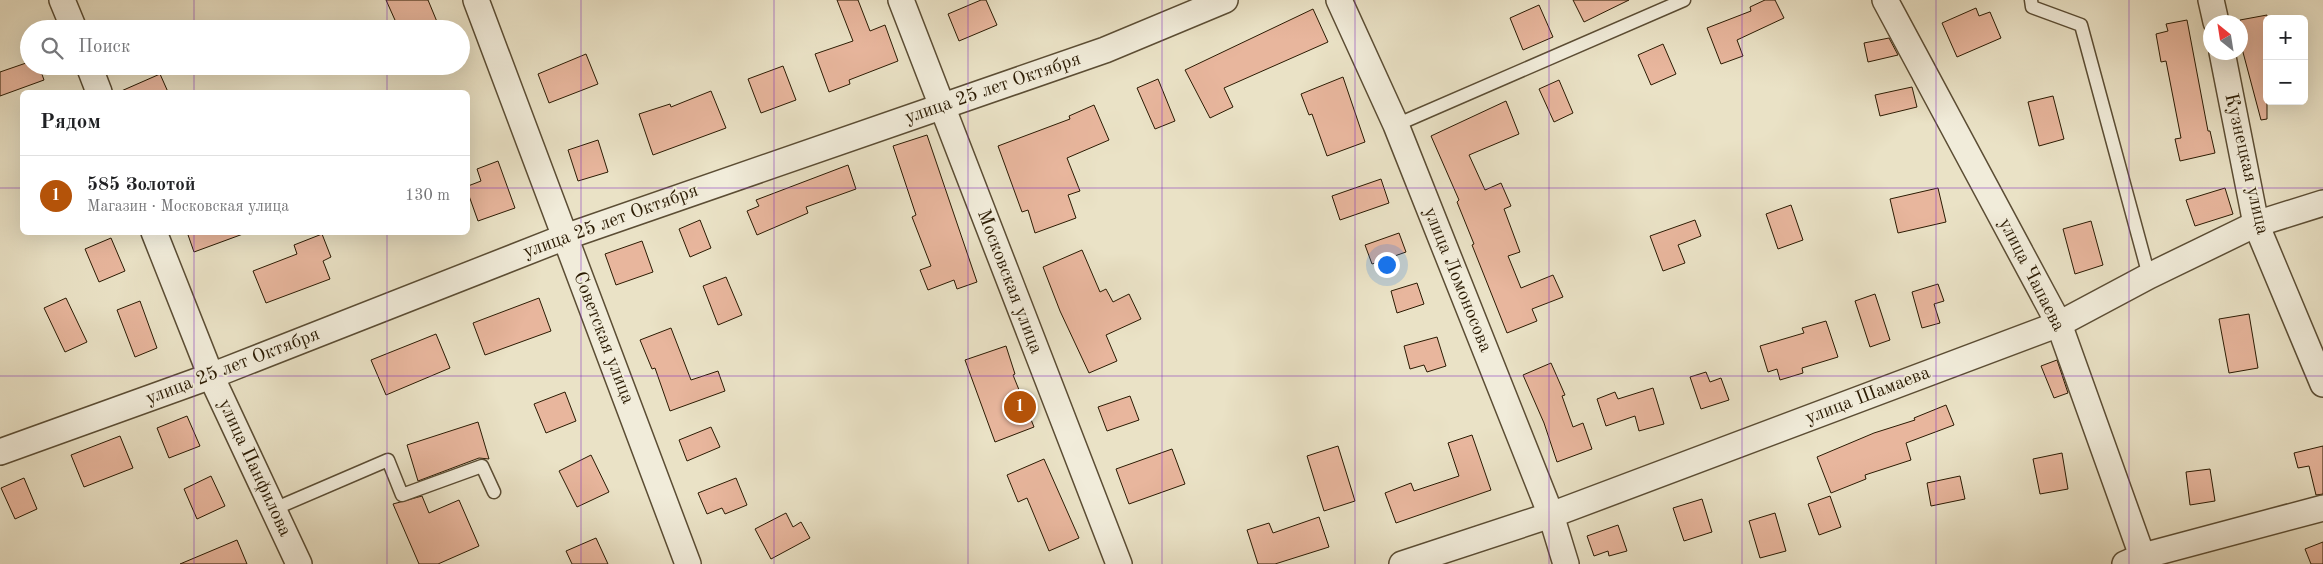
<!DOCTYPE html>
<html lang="ru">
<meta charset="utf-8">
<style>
:root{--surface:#fff;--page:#f6f6f6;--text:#202124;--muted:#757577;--line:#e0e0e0;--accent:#b45309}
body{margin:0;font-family:"Old Standard TT",serif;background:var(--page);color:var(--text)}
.controls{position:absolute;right:15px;top:15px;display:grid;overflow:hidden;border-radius:8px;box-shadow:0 5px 20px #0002}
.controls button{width:45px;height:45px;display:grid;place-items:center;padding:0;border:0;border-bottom:1px solid var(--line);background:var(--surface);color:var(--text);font:25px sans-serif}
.compass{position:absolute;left:2203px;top:15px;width:45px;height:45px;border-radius:50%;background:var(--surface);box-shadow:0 5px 20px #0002;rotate:330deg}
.you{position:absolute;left:1386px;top:264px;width:18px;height:18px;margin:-12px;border:4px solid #fff;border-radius:50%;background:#1a73e8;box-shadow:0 0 0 8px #1a73e833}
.badge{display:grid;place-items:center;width:32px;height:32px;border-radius:50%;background:var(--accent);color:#fff;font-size:16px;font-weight:700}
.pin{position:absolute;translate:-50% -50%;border:2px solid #fff;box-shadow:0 1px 5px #0006}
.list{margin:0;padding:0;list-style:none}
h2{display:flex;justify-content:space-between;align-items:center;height:65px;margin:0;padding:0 20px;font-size:21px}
h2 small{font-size:16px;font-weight:400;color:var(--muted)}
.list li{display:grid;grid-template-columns:32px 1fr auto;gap:15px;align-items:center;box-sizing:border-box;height:80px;padding:0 20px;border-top:1px solid var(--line)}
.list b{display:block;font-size:19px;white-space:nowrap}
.list p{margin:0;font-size:16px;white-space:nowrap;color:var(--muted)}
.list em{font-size:16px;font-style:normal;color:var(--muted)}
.icon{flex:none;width:28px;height:28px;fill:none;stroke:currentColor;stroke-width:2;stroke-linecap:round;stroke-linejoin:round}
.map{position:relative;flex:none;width:2323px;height:564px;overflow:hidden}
.search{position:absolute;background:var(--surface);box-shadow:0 5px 20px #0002;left:20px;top:20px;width:450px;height:55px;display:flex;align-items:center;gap:12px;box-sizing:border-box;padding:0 18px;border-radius:28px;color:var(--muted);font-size:19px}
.panel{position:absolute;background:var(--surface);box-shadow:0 5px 20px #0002;left:20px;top:90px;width:450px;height:145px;border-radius:8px}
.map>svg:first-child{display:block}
.building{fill:#e8b69d;stroke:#2b1b03}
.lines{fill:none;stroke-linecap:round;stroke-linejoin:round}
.service-casing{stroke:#5b4d34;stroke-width:15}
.minor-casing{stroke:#5b4d34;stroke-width:28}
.service{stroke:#f1ecda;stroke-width:12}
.minor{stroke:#f1ecda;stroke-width:25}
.grid{fill:none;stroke:#7b2cbf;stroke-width:1;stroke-opacity:0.55}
.labels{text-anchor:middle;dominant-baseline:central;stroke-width:4;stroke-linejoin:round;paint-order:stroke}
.street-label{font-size:19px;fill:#2b1b03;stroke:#f1ecda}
</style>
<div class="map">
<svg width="2323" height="564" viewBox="0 0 2323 564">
<rect width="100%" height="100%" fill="#eae2c6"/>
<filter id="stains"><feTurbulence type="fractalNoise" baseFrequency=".004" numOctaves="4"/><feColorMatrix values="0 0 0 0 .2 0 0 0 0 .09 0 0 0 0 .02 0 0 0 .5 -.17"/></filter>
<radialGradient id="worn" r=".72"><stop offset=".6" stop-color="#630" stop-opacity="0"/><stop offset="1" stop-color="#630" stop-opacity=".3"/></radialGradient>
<g class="building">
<path d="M386 0H428L440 29H399Z"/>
<path d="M837 0H858L870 31 885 25 898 61 849 80 850 84 829 92 815 54 853 41Z"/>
<path d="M981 0H986L997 25 959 41 948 14Z"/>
<path d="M1573 0H1629L1584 22Z"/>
<path d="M1765 0H1775L1784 18 1737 40 1743 56 1721 64 1707 28 1751 11 1750 7Z"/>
<path d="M1539 5 1553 37 1523 50 1510 18Z"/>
<path d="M1976 8 1979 16 1990 12 2001 38 1957 57 1942 23Z"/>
<path d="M1313 9 1328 42 1224 88 1233 107 1210 118 1185 70Z"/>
<path d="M2267 15V119L2261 120 2240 41V20Z"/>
<path d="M2187 20 2208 131H2210L2215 153 2180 161 2175 139 2181 138 2166 61 2161 62 2156 34 2168 31 2166 24Z"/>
<path d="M1889 38 1898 55 1868 62 1864 43Z"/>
<path d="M1663 44 1676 74 1651 85 1638 55Z"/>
<path d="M586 54 598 84 549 103 538 74Z"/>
<path d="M29 62V66H39L44 80 0 96V72Z"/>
<path d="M783 66 796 100 761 113 748 79Z"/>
<path d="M160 74 168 92H119Z"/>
<path d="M1343 77 1365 142 1327 156 1312 114 1309 115 1301 94Z"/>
<path d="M1158 79 1175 121 1155 129 1137 88Z"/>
<path d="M1559 80 1573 113 1554 122 1539 89Z"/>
<path d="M1912 87 1917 107 1880 116 1875 95Z"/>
<path d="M711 91 726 128 653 155 639 114 670 104 671 107Z"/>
<path d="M2053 96 2064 139 2039 146 2028 102Z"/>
<path d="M1506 101 1519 134 1469 155 1485 190 1501 183 1511 206 1504 209 1520 252 1508 256 1521 288 1553 275 1563 297 1532 309 1537 321 1507 333 1472 245 1474 244 1457 202 1459 200 1431 136Z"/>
<path d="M1094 105 1109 140 1067 158 1080 191 1068 195 1076 218 1035 233 1028 210 1022 212 998 146 1070 119 1069 116Z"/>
<path d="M927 135 977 282 957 289 954 280 928 290 920 270 931 266 912 217 916 215 893 146Z"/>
<path d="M598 140 608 172 578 181 568 150Z"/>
<path d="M498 161 515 208 478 221 468 193V186L481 181 477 169Z"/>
<path d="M848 165 856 189 806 207 808 213 757 235 747 211 759 206 756 200Z"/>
<path d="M1381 179 1389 203 1340 220 1332 196Z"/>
<path d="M1938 188 1946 222 1898 233 1890 199Z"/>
<path d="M2225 188 2233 214 2195 226 2186 200Z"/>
<path d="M1791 205 1803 240 1778 249 1766 214Z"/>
<path d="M700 220 711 248 690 257 679 229Z"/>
<path d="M1695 220 1701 236 1678 245 1685 263 1663 271 1650 236Z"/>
<path d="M2091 221 2103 265 2075 274 2063 229Z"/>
<path d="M187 232H242L243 234 194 252Z"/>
<path d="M1399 233 1406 252 1372 264 1365 245Z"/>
<path d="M322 234 331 257 323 261 330 279 266 303 253 271 297 254 294 245Z"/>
<path d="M111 238 125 271 99 282 85 249Z"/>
<path d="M642 241 653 272 616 285 605 254Z"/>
<path d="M1082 250 1100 292 1106 289 1113 302 1129 294 1141 319 1106 335 1117 361 1089 373 1060 311 1043 267Z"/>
<path d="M726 277 742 315 718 325 703 286Z"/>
<path d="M1417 283 1424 304 1397 313 1391 291Z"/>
<path d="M1938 284 1944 301 1934 304 1940 323 1922 328 1912 292Z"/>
<path d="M1875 294 1890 340 1870 347 1855 301Z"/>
<path d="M66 298 87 342 65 352 44 308Z"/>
<path d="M539 298 551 331 485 355 473 323Z"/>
<path d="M140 301 157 348 135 357 117 310Z"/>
<path d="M2249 314 2258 368 2229 373 2219 319Z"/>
<path d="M1826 321 1838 357 1802 368 1803 373 1780 380 1777 369 1768 372 1760 346 1804 333 1802 328Z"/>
<path d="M671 328 691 380 718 371 725 391 670 411 655 368 652 369 640 340Z"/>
<path d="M436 334 450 368 386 395 371 360Z"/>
<path d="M1437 337 1446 366 1427 372 1424 365 1410 369 1404 346Z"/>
<path d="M1006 346 1015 374 1013 375 1034 427 995 442 965 360Z"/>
<path d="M2057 360 2068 393 2054 398 2041 366Z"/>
<path d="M1551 363 1565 395 1562 396 1573 427 1583 423 1592 449 1557 462 1544 423 1523 375Z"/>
<path d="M1706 372 1710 382 1721 378 1729 400 1701 409 1690 377Z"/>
<path d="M1653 388 1664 424 1639 431 1635 416 1606 426 1597 399 1615 392 1618 399Z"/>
<path d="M565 392 576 421 546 433 534 404Z"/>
<path d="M1130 396 1139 420 1107 431 1098 407Z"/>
<path d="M1946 405 1954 425 1906 443 1911 460 1865 475 1866 479 1831 493 1817 457 1874 433 1915 420 1914 418Z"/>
<path d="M187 416 200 446 169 458 157 428Z"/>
<path d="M478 422 489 459 479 458 418 481 407 445Z"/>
<path d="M711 427 720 447 687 461 679 440Z"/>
<path d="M1472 435 1491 490 1396 523 1385 493 1411 483 1414 491 1459 476 1448 443Z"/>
<path d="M120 436 133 468 84 487 71 455Z"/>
<path d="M1338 446 1355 501 1324 511 1307 456Z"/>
<path d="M2323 446V494L2316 495 2309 466 2298 468 2294 453Z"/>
<path d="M1172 449 1185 484 1129 504 1116 469Z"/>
<path d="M2062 453 2068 489 2040 494 2033 459Z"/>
<path d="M591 455 609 492 577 507 559 471Z"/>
<path d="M1044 459 1079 538 1049 551 1027 498 1018 502 1007 475Z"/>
<path d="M2210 469 2215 501 2190 505 2186 472Z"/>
<path d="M211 476 225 506 197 519 184 489Z"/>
<path d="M1960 476 1965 499 1931 506 1927 483Z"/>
<path d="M24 478 37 509 15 519 1 488Z"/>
<path d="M736 478 747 505 725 514 722 508 707 514 698 493Z"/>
<path d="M422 496 429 513 459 500 479 546 438 564H419L393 504Z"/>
<path d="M1830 496 1841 527 1819 535 1808 504Z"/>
<path d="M1702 499 1712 532 1684 541 1673 508Z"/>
<path d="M786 513 793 527 801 522 810 538 771 559 755 529Z"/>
<path d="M1775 513 1786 551 1760 558 1749 521Z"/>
<path d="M1319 517 1329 547 1275 564H1258L1247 530 1269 523 1273 533Z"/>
<path d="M1618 525 1627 551 1609 556 1608 551 1594 556 1587 536Z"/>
<path d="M596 538 608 564H572L566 551Z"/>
<path d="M237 540 247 564H180Z"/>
<path d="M2323 542V564H2311L2305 549Z"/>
</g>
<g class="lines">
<defs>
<g id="service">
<path d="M2031 0 2032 7 2081 25 2149 276"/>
<path d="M1396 125 1684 0"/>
<path d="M274 509 388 460 402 495 482 466 494 492"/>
</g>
<g id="minor">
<path d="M62 0 74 29"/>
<path d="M476 0 688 564"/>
<path d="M901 0 1119 564"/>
<path d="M1339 0 1396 125 1551 515 1566 564"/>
<path d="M1885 0 2059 324 2145 564"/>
<path d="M2211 0 2216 22"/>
<path d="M2222 52 2256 224 2323 384"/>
<path d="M89 66 99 92"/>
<path d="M154 232 211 376 299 564"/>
<path d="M0 452 211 376 565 237 1105 50 1225 0"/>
<path d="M1402 564 1551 515 2059 324 2149 276 2256 224 2323 203"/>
<path d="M2125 564 2143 556 2323 508"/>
</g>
</defs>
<use href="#service" class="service-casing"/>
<use href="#minor" class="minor-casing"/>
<use href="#service" class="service"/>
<use href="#minor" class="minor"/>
</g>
<path class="grid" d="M194 0V29M387 0V29M581 0V564M774 0V564M968 0V564M1162 0V564M1355 0V564M1549 0V564M1742 0V564M1936 0V564M2129 0V564M194 66V92M387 66V92M0 188H22M468 188H2323M194 232V564M387 232V564M0 376H2323"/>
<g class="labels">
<g class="street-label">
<text transform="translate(993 89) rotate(-19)">улица 25 лет Октября</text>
<text transform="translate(2246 164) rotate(77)">Кузнецкая улица</text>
<text transform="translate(611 222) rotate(-20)">улица 25 лет Октября</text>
<text transform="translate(2031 275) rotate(63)">улица Чапаева</text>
<text transform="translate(1457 280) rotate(68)">улица Ломоносова</text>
<text transform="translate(1009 282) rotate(69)">Московская улица</text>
<text transform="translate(603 338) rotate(69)">Советская улица</text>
<text transform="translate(233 367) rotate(-21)">улица 25 лет Октября</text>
<text transform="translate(1868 396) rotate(-21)">улица Шамаева</text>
<text transform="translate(254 468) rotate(65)">улица Панфилова</text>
</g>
</g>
<rect width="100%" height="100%" filter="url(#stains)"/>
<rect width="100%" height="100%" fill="url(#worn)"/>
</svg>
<div class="controls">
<button>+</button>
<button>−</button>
</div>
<svg class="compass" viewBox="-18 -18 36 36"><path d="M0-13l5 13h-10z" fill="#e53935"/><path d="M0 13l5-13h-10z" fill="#757577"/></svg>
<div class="you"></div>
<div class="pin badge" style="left:1020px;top:407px">1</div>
<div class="search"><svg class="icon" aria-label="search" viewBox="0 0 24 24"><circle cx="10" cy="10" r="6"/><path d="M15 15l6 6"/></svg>Поиск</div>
<section class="panel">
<h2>Рядом<small></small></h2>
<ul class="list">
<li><span class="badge">1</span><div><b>585 Золотой</b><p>Магазин · Московская улица</p></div><em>130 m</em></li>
</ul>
</section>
</div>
